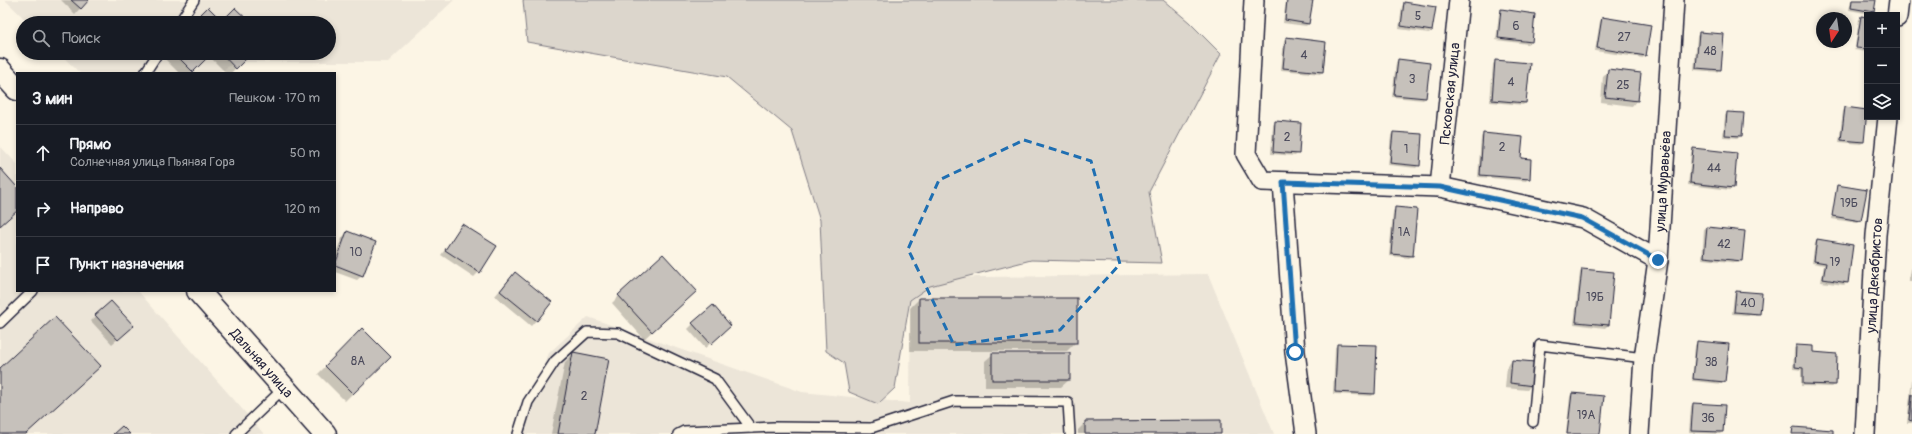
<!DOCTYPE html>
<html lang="ru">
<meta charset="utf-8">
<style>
:root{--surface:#171b24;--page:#20242c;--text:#f1f3f6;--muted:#9ea1a6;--line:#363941}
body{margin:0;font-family:Pangolin,sans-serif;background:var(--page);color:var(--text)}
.controls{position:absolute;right:12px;top:12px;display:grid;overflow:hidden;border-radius:0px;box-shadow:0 2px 6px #0003}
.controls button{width:36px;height:36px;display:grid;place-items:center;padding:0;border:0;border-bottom:1px solid var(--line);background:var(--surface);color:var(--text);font:20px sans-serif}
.compass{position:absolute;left:1816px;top:12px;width:36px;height:36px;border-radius:50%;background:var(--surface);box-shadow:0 2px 6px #0003;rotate:193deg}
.stop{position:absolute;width:12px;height:12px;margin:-9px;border:3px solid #1f6fb2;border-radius:50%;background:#fff}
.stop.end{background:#1f6fb2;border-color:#fff;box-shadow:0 1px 4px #0008}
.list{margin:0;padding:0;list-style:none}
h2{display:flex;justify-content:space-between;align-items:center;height:52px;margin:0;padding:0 16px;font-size:17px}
h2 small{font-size:13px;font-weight:400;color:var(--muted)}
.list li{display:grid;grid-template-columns:26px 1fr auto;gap:12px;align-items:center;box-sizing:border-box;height:56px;padding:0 16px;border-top:1px solid var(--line)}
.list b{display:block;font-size:15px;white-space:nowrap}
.list p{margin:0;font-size:13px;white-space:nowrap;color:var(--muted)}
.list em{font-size:13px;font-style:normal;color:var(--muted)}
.icon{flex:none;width:22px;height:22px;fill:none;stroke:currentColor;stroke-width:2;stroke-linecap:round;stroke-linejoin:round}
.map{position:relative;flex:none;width:1912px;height:434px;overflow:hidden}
.search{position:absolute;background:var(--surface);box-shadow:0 2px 6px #0003;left:16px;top:16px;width:320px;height:44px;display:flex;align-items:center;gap:10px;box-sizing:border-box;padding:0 14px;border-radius:22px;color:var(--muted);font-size:15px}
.panel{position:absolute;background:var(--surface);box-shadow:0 2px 6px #0003;left:16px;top:72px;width:320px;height:220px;border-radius:0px}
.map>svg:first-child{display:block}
.built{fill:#ece5d8}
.green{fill:#dcd6cc;stroke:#7f7c84}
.shadow{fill:#0003}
.building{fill:#c6c1bb;stroke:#22223b}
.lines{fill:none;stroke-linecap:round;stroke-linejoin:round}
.service-casing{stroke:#22223b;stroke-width:12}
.minor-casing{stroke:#22223b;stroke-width:22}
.secondary-casing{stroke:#22223b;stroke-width:25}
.service{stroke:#fcf5e5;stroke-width:9}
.minor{stroke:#fcf5e5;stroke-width:19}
.secondary{stroke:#fcf5e5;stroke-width:22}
.route{stroke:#1f6fb2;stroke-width:5}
.marked{fill:none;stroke:#1f6fb2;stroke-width:3;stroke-dasharray:8 5;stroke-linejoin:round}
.labels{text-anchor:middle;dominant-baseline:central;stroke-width:4;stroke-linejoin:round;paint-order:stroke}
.number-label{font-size:12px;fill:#4b4a5b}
.street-label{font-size:14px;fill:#22223b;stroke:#fcf5e5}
</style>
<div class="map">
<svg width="1912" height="434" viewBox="0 0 1912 434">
<rect width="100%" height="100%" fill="#fcf5e5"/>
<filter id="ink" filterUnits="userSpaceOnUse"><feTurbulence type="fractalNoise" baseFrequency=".025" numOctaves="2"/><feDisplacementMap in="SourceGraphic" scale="8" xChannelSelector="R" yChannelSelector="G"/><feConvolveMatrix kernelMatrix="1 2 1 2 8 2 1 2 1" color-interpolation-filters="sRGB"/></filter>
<g filter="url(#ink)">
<g class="built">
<path d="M5 0H454L388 62H237L217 73H80L59 53H329V23H29Z"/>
<path d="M0 146 17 164V291H138L264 434H0Z"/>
<path d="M1208 274 1274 434H514L549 353 588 317 802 392 910 403 911 278Z"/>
</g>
<path class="green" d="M523 0H1163L1189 22 1221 54 1149 192 1162 263 1031 260 930 286 910 300 895 388 878 404 849 392 844 363 826 351 820 220 792 131 727 77 527 42Z"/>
<g class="shadow">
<path d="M61 0H88L75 14Z"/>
<path d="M1286 0H1312L1309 23 1306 26 1283 23Z"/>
<path d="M1851 0H1875L1873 12 1870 14 1849 10Z"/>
<path d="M1405 3 1431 31 1429 33 1399 29 1402 6Z"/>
<path d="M1502 11 1531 42 1528 44 1496 40 1499 13Z"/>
<path d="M1862 17 1867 18V48L1855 47 1859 19Z"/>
<path d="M1602 19 1645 55 1643 58 1595 51 1600 21Z"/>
<path d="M1700 33 1720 69 1717 72 1694 70 1697 36Z"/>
<path d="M1286 38 1325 43 1322 72 1320 74 1281 70 1284 40Z"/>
<path d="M1855 49 1867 50V52L1854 50Z"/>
<path d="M164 53H250L231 73H226L208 55 190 73H179L161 55Z"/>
<path d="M1398 60 1426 98 1423 100 1392 97 1396 62Z"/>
<path d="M1496 61 1525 103 1523 105 1490 102 1493 64Z"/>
<path d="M1609 70 1637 100 1632 106 1601 102 1603 76Z"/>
<path d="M1845 108 1863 142 1861 144 1839 142 1843 111Z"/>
<path d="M1728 113 1741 136 1738 138 1723 137 1725 115Z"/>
<path d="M1275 122 1298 153 1295 156 1271 154 1273 125Z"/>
<path d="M1393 133 1419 165 1416 168 1388 165 1391 135Z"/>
<path d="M1483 134 1520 159 1529 178 1526 181 1478 177 1481 137Z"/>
<path d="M1694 149 1733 187 1730 190 1688 185 1691 152Z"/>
<path d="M1837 186 1860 221 1858 223 1832 219Z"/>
<path d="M1396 208 1412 256 1409 258 1389 256 1393 211Z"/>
<path d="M463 225 479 272 474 277 441 255Z"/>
<path d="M1707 228 1741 260 1739 263 1702 259 1704 230Z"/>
<path d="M347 232 363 275 357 280 335 272V255L342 238Z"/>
<path d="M1818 240 1847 283 1844 285 1821 282 1824 265 1812 263 1815 243Z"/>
<path d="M1912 267V282L1908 281 1910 269Z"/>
<path d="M1582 270 1613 273 1608 325 1605 328 1574 324 1580 272Z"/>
<path d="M510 278 551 303 531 326 495 296Z"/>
<path d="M1736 292 1759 313 1757 316 1732 314 1734 295Z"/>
<path d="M619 296 688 298 644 339 612 303Z"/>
<path d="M919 299 1076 342 1067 351H910V308Z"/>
<path d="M111 302 127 331 112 344 91 321Z"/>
<path d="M693 324 725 331 705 348 688 329Z"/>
<path d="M362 330 389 357 345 401 318 374Z"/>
<path d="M1698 342 1728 345 1724 382 1722 384 1692 381 1695 345Z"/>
<path d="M1338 345 1374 393 1372 396 1333 394 1335 347Z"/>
<path d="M1797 346 1812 353 1835 385 1832 387 1801 386V370L1793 369 1794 348Z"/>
<path d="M574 353 594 434H551L565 362Z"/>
<path d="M993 354H1069V380L1061 387H985V361Z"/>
<path d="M1512 361 1532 385 1527 390 1505 388 1507 366Z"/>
<path d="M1912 378V423H1907Z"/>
<path d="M1572 394 1599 434H1566L1570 396Z"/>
<path d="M1693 404 1722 432 1720 434 1689 433 1691 406Z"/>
<path d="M1086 422 1220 434H1078V430Z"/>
</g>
<g class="building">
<path d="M71 0H89L81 9Z"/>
<path d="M1287 0H1313L1309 24 1285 20Z"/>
<path d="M1852 0H1876L1874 12 1851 8Z"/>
<path d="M1404 2 1436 7 1432 31 1401 26Z"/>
<path d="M208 7 222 21 235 8 251 23H192Z"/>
<path d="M1501 9 1535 14 1532 42 1498 38Z"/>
<path d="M1861 16 1867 17V49L1856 48Z"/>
<path d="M1602 17 1651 25 1646 56 1597 48Z"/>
<path d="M1699 32 1724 34 1721 70 1696 68Z"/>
<path d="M1286 37 1326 42 1323 72 1283 68Z"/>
<path d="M174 53H212L193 72Z"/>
<path d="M221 53H252L236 69Z"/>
<path d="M1398 59 1430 63 1426 98 1394 95Z"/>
<path d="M1495 60 1530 63 1526 103 1492 100Z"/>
<path d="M1608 69 1641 73 1638 101 1605 97Z"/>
<path d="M1845 107 1867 110 1864 142 1841 140Z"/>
<path d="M1727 112 1744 113 1742 136 1725 135Z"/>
<path d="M1275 121 1301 123 1299 154 1273 152Z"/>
<path d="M1393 132 1422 134 1420 166 1390 163Z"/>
<path d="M1483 133 1523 137 1521 158 1531 159 1530 179 1480 175Z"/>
<path d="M1693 148 1737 153 1734 188 1690 183Z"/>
<path d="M0 168 17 187V211L0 226Z"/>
<path d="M1837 185 1867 190 1861 221 1832 216Z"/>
<path d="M1395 207 1417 209 1413 256 1391 254Z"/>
<path d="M462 224 497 246 480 273 445 250Z"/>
<path d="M1707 227 1745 231 1742 261 1704 257Z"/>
<path d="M347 231 376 242 363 276 335 265Z"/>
<path d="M1817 239 1853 245 1848 283 1823 279 1826 263 1814 261Z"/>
<path d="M663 254 697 291 652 332 618 295Z"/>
<path d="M1582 269 1614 272 1609 325 1576 322Z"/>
<path d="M515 272 552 302 537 321 500 291Z"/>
<path d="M1736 291 1762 293 1760 314 1734 312Z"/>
<rect x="919" y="298" width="158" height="45"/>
<path d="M111 301 134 326 118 340 95 315Z"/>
<path d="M713 305 731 326 711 344 692 323Z"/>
<path d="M55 317 101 366 26 434H0V368Z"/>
<path d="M362 328 391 357 353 394 325 366Z"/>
<path d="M1697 341 1729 344 1725 382 1693 379Z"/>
<path d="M1337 344 1377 345 1375 394 1335 392Z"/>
<path d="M1796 345 1813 346V352L1837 354 1836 385 1803 384V368L1795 367Z"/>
<path d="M573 352 609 359 595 434H558Z"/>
<rect x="992" y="353" width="78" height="27"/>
<path d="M1512 360 1535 362 1533 386 1510 383Z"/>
<path d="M1572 393 1604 396 1600 434H1567Z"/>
<path d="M1912 394V421L1909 420Z"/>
<path d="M1693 403 1725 405 1723 432 1691 431Z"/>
<path d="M1221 420V434H1085V421Z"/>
<path d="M122 426 130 434H113Z"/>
<path d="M1793 427 1833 430V434H1792Z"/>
</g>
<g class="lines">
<defs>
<g id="service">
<path d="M179 23 194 0"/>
<path d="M145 73 158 53"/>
<path d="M0 323 33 291"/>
<path d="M1533 422 1540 345 1644 358"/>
<path d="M236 434 284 388"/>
<path d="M518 434 528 402 555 361 587 332 618 333 715 379 751 428"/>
<path d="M678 434 684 431 773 427 871 428 954 401 1068 402 1070 434"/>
</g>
<g id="minor">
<path d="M1254 0 1246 154 1262 181 1440 187 1583 218 1658 260"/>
<path d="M1897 17 1899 0"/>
<path d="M1283 182 1295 352 1306 434"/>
<path id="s1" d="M1440 187 1459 0"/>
<path id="s2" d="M1639 434 1644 358 1658 260 1674 0"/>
<path id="s3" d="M1865 434 1876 235 1888 117"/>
</g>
<g id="secondary">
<path d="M0 70 17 89"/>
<path id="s4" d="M198 291 325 434"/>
</g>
</defs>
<use href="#service" class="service-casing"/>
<use href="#minor" class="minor-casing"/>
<use href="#secondary" class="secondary-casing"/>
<use href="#service" class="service"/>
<use href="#minor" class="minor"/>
<use href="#secondary" class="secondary"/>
</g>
</g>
<g class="lines" filter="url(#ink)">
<path class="route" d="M1295 352 1283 182 1440 187 1582 218 1658 260"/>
</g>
<path class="marked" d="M1024 140 1091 161 1120 264 1060 330 954 345 908 249 939 180Z"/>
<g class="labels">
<g class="number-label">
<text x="1418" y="16">5</text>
<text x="1516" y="26">6</text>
<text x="1624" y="37">27</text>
<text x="1710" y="51">48</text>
<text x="1304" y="55">4</text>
<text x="1412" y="79">3</text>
<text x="1511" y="82">4</text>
<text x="1623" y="85">25</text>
<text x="1287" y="137">2</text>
<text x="1502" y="147">2</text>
<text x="1406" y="149">1</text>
<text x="1714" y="168">44</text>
<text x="1849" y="203">19Б</text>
<text x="1404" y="232">1А</text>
<text x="1724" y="244">42</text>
<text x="356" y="252">10</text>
<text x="1835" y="262">19</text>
<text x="1595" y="297">19Б</text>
<text x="1748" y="303">40</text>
<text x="358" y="361">8А</text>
<text x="1711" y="362">38</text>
<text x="584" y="396">2</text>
<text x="1586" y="415">19А</text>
<text x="1708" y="418">36</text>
</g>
<g class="street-label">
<text stroke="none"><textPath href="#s1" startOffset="94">Псковская улица</textPath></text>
<text stroke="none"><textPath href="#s2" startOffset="254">улица Муравьёва</textPath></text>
<text stroke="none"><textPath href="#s3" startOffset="159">улица Декабристов</textPath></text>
<text stroke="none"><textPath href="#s4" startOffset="96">Дальняя улица</textPath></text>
</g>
</g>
</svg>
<div class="controls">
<button>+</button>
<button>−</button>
<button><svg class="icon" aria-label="layers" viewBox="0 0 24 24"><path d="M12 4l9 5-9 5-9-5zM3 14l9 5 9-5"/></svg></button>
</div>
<svg class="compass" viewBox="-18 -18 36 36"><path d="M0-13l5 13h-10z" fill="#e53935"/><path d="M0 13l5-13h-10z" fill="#9ea1a6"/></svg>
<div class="stop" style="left:1295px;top:352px"></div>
<div class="stop end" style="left:1658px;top:260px"></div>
<div class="search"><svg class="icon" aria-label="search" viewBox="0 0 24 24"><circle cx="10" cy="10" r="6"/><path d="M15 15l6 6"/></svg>Поиск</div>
<section class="panel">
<h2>3 мин<small>Пешком · 170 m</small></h2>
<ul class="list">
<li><svg class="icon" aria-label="ahead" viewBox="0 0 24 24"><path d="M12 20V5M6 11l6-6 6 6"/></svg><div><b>Прямо</b><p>Солнечная улица Пьяная Гора</p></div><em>50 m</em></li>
<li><svg class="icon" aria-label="right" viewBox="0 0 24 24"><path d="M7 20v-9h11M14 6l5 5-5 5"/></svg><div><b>Направо</b></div><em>120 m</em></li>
<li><svg class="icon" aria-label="arrive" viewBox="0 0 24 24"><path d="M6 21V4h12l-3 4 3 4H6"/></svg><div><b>Пункт назначения</b></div></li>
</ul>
</section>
</div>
